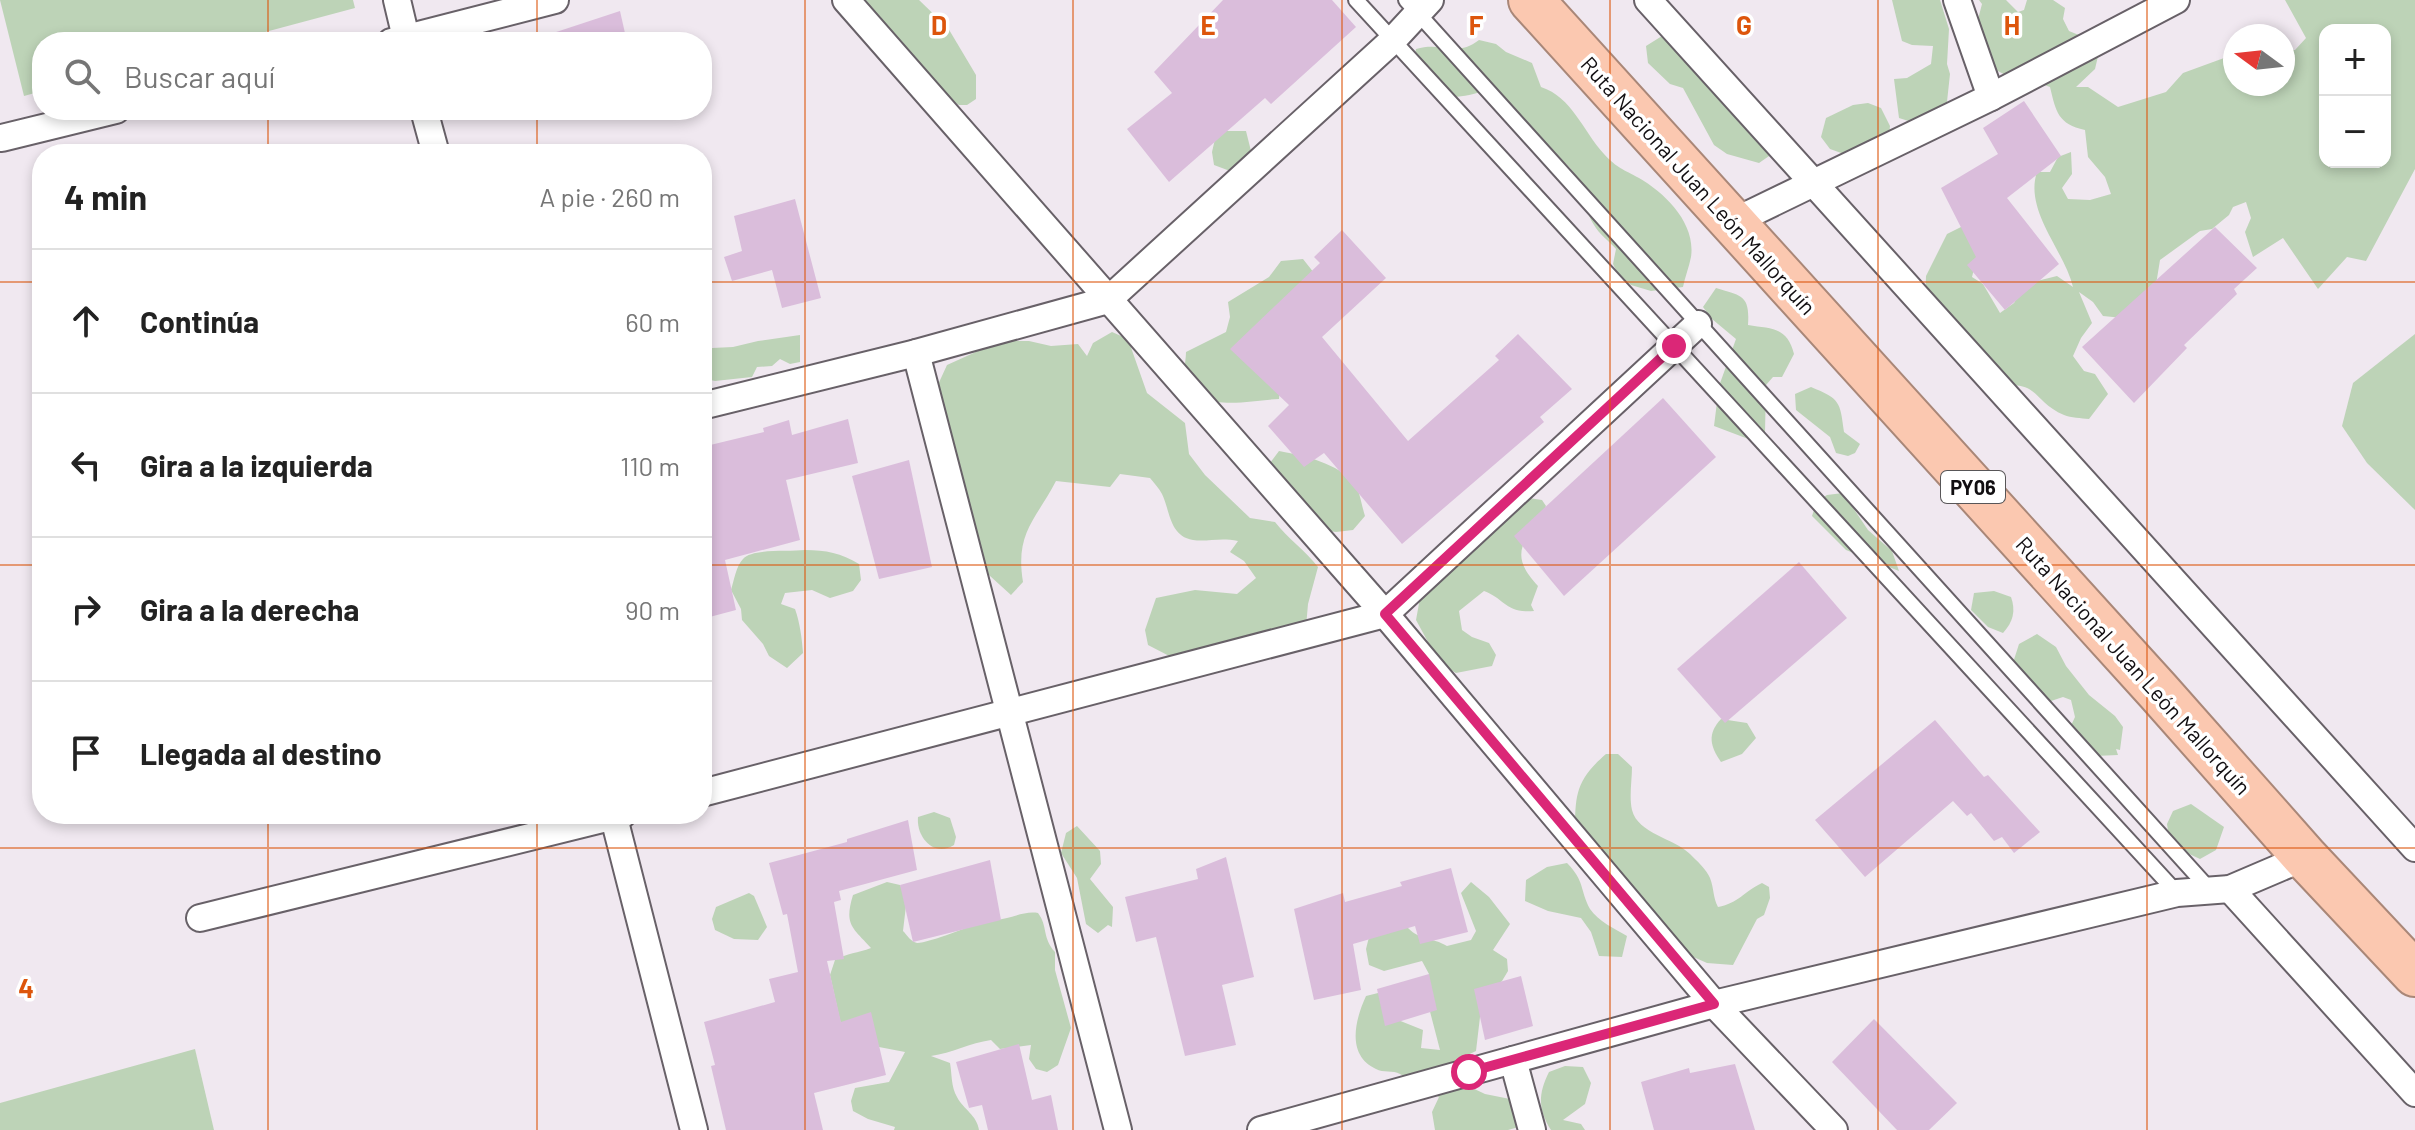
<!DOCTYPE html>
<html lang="es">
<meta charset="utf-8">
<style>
:root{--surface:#fff;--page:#f6f6f6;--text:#222;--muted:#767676;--line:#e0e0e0}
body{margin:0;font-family:Barlow,sans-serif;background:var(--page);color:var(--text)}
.controls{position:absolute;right:24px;top:24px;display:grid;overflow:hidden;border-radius:16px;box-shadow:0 4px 12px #0003}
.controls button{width:72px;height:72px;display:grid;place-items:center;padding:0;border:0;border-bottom:2px solid var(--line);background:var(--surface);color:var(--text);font:40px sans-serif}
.compass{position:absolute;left:2223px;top:24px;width:72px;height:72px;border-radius:50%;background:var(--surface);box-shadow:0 4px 12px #0003;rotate:285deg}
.stop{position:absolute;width:24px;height:24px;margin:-18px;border:6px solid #db2777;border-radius:50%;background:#fff}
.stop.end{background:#db2777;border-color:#fff;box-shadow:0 2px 8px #0008}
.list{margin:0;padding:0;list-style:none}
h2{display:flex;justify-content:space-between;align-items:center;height:104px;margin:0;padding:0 32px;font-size:34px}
h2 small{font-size:26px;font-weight:400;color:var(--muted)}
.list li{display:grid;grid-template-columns:52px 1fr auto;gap:24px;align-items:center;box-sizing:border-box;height:144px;padding:0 32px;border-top:2px solid var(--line)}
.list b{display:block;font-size:30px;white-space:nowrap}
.list em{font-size:26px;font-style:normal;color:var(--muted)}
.icon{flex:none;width:44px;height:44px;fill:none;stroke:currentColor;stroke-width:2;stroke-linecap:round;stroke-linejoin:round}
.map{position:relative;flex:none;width:2415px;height:1130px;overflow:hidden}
.search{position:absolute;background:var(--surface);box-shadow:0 4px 12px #0003;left:32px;top:32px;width:680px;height:88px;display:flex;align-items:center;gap:20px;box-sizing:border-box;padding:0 28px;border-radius:32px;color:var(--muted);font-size:30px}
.panel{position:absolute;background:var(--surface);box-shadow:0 4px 12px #0003;left:32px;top:144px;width:680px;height:680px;border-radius:32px}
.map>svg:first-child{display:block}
.green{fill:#bdd3b7;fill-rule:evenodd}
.building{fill:#dabddb}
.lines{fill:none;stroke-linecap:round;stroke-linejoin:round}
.lane-casing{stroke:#686168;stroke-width:18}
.street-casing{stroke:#686168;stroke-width:30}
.highway-casing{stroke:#a98778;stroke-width:48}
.lane{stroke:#fff;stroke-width:14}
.street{stroke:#fff;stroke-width:26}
.highway{stroke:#fbc8b0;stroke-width:44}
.route{stroke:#db2777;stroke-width:10}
.grid{fill:none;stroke:#dd550c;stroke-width:2;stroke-opacity:0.55}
.labels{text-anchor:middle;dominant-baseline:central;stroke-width:7;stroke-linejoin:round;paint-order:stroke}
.shield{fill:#fff;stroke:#585658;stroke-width:2}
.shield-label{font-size:20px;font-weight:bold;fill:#110e11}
.street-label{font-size:22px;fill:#110e11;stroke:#fff}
.grid-label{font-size:26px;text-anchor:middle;font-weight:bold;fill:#dd550c;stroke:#fff;stroke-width:7;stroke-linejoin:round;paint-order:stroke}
</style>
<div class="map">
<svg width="2415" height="1130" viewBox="0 0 2415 1130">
<rect width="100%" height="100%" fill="#f0e8f0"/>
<g class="green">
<path d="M0 0H353L355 8 228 42H42V91L24 96Z"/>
<path d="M836 0H919L948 28 976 75V99L967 105H959L929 85Z"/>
<path d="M1892 0H1940L1949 29 1947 64 1950 74 1946 111 1918 124 1899 118 1894 79 1907 78 1931 64 1933 46 1912 45 1902 41Z"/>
<path d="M1979 0H2006L2018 12 2024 10 2027 0H2053L2065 8 2063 19 2069 31 2086 38 2099 52 2095 69 2076 87H2088L2118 107 2166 92 2183 73 2235 54V84H2283V49L2295 50 2306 38 2285 0H2415V169L2366 261 2347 257 2318 289 2283 238 2253 257 2245 232 2251 218 2246 202 2233 207 2229 215 2212 229 2200 231 2160 260 2154 297 2123 318 2103 316 2093 302 2079 292 2092 323 2081 338 2073 356 2084 371 2095 374 2108 394 2089 419C2081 418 2071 418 2064 415 2033 402 2039 379 1998 387L1925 307 1926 276 1947 234 1977 219 1976 261 1972 277 1983 284 2000 313 2014 303 2025 284 2057 276 2073 287C2064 250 2024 211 2037 172H2050L2058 157 2071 152 2072 174 2062 188 2068 199 2090 200 2111 194 2105 177 2088 157 2085 130C2058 124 2056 112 2050 87L2036 82H2019L1992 68 1970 50 1982 4ZM2325 30H2385V162H2325Z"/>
<path d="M1670 31 1772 154 1759 163 1727 154 1714 145 1683 88 1670 84 1648 63 1646 46Z"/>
<path d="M1479 40 1496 44 1506 52 1532 63 1541 87C1572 97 1583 131 1604 154 1618 169 1623 169 1639 178 1665 193 1696 223 1691 257 1689 267 1685 277 1683 287L1651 291 1631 285 1618 274 1613 264 1616 249C1609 241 1599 234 1594 225 1579 201 1585 174 1558 158L1487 90C1453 101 1432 102 1412 68L1416 49C1442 41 1456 58 1479 40Z"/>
<path d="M1868 103 1881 108 1890 126 1889 135 1844 154 1830 149 1821 137 1826 118 1853 105Z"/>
<path d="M1226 131H1246L1251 151 1230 171 1214 165 1212 152 1215 139Z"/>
<path d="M1303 259 1318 278 1281 369 1279 399C1249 400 1199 415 1186 378 1183 371 1186 360 1186 352L1226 332 1230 317 1228 302 1269 277 1281 261Z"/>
<path d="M1716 288C1742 296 1750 295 1748 325 1771 329 1787 326 1794 354L1782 377H1773L1766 385 1765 432 1751 440 1714 426 1719 386 1736 339 1712 319 1703 307Z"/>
<path d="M1112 332 1128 339 1147 393 1185 423 1189 454 1205 475 1250 518 1275 522C1288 539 1305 550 1318 567L1308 604 1306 627 1177 660 1148 645 1145 630 1156 598 1195 590 1237 594 1256 578 1244 561 1230 552 1238 541C1220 537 1208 542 1193 540 1169 536 1170 510 1162 494 1159 488 1154 483 1150 478L1120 474 1110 487 1056 481C1035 521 1015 533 1023 582L1011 595 968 556 957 510 965 484 951 445 947 420 936 389 947 365 1000 341H1029L1051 346 1078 344 1087 356 1093 343Z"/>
<path d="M2415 334V510L2367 463 2342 426 2353 383Z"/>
<path d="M800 335V362L790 364 780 359 772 366 757 367 752 377 715 381 702 378V342L712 348 733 347 758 341Z"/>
<path d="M1811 387C1840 399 1840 401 1844 432L1860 444 1855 453 1848 456 1836 453 1830 437 1796 410 1795 394Z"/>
<path d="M1279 451C1305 456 1339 463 1355 485 1360 492 1362 507 1365 516L1353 530 1336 532 1308 528 1264 471Z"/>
<path d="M1843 493 1868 530 1892 551 1899 571 1846 550 1812 516 1817 501 1827 495Z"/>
<path d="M1522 497 1542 500 1546 506C1528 540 1505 551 1538 586L1531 605 1534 611C1506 614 1504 598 1484 591L1459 611 1462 630 1472 637 1489 643 1496 655 1492 666 1456 673 1440 664 1416 620 1420 598 1483 543Z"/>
<path d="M805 550C826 550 841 553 859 564L861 580 853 591 830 598 812 590 785 593 781 604 795 609C800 623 802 639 803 653L787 668 769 656 763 644 742 620 741 609 731 590C734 581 736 566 743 559 752 548 789 552 805 550Z"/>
<path d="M1994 591 2011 597C2016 611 2013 622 2003 633L1988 627 1971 610 1974 593Z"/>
<path d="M2037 634 2056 647 2066 666 2089 695 2115 716 2123 727 2120 750 2116 749 2118 755 2095 756 2068 732 2075 717 2071 700 2063 697 2042 704 2011 669 2019 644Z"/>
<path d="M1721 719 1747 723 1756 738 1742 754 1721 762C1710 746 1707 734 1721 719Z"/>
<path d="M1606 754H1618L1632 767C1632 780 1629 797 1632 810 1638 834 1674 838 1690 854 1696 860 1707 870 1710 878 1714 888 1713 898 1718 907 1739 903 1743 892 1762 883L1769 887 1770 898 1764 915 1757 919 1733 965 1707 963 1680 951 1575 833C1575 794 1576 780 1606 754Z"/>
<path d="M2191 804 2224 827 2216 850 2200 859 2170 845 2167 824 2173 811Z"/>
<path d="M934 812 950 818 956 837 954 845C934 858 916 837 918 817Z"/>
<path d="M1077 826 1100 851 1101 864 1090 879 1113 907 1112 927 1108 925 1098 933 1086 924 1077 878 1061 853 1066 833Z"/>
<path d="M1567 863C1585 881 1580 891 1590 909 1598 921 1615 929 1627 936L1622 957 1599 956 1591 932 1581 918 1548 911 1525 901 1526 880 1547 867Z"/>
<path d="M887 882 900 885 907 897 903 931C907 935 911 942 917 943 925 944 976 925 985 919 1004 924 1020 910 1038 913 1048 926 1042 938 1055 952V970L1071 1028 1058 1065 1047 1072 1036 1069 1029 1059 1031 1045 1000 1049 991 1040C970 1043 952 1053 931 1056L950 1063C952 1074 951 1087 957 1097 963 1109 977 1115 979 1130H894L895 1127 868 1119 853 1111 851 1101 855 1088 889 1082 905 1052 879 1047 843 1034 830 975 835 960C847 953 858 953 871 948 852 927 844 925 853 895Z"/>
<path d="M1471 882 1489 897 1510 924 1493 950 1507 959 1508 971 1502 981 1482 1000 1476 1051 1457 1060 1461 1065 1466 1085 1485 1094 1520 1101 1522 1126 1508 1130H1435L1432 1112 1439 1097C1426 1089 1413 1081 1400 1074 1393 1070 1383 1073 1376 1069 1346 1055 1355 1020 1366 996L1378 993 1389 1003 1393 1018 1423 1030 1421 1048 1440 1050 1427 1000 1429 974 1422 961 1384 971 1369 965 1366 949 1370 933 1388 927 1408 928C1421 941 1432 937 1447 946L1471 940 1476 931 1461 893Z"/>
<path d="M749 893 754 896 767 927 758 940 734 939 715 930 712 919 716 907Z"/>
<path d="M195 1049 214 1130H0V1103Z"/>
<path d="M1565 1066 1583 1067 1591 1083 1585 1104 1563 1120 1581 1124 1585 1130H1551C1538 1109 1538 1094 1549 1072Z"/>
</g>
<g class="building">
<path d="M1223 0H1332L1356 27 1271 104 1265 98 1169 182 1127 129 1172 93 1154 72Z"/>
<path d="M620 11 627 42H542L541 37Z"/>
<path d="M2024 101 2061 156 2007 198 2059 264 2005 310 1967 265 1976 257 1941 188 1998 154 1983 128Z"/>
<path d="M795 199 821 298 782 308 772 270 732 281 724 257 742 251 734 216Z"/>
<path d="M2215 227 2257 268 2234 289 2237 294 2184 345 2187 348 2134 403 2082 347Z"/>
<path d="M1342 230 1386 278 1322 337 1408 441 1499 360 1495 356 1518 334 1572 389 1540 417 1544 422 1402 544 1324 453 1304 467 1268 426 1289 405 1230 349 1320 263 1314 257Z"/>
<path d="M1663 398 1716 457 1564 596 1514 536Z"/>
<path d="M848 419 858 463 786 480 800 540 725 560 736 610 702 619V447L764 432 763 428 789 420 792 435Z"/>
<path d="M909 460 932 567 879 579 852 476Z"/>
<path d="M1799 562 1847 618 1725 723 1677 669Z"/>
<path d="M1935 720 1984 777 1988 775 2040 832 2014 853 2002 837 1994 841 1971 813 1967 816 1953 801 1865 877 1815 820Z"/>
<path d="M908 820 917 870 839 891 841 900 834 902 844 959 827 961 841 1022 871 1012 886 1075 814 1093 823 1130H726L711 1066 715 1065 704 1022 775 1002 769 979 798 972 787 914 783 915 769 863 847 842V839Z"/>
<path d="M1226 857 1254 977 1222 985 1236 1045 1185 1056 1156 937 1136 942 1125 897 1198 879 1196 869Z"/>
<path d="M990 860 1001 920 913 942 900 885Z"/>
<path d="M1451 868 1468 932 1420 944 1415 926 1353 944 1361 990 1314 1000 1294 909 1343 893 1345 902 1402 886 1400 882Z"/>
<path d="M1429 974 1437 1010 1385 1026 1377 989Z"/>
<path d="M1521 976 1533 1026 1485 1040 1474 989Z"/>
<path d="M1874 1019 1957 1103 1929 1130H1897L1832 1062Z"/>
<path d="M1019 1044 1032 1100 1051 1095 1058 1130H988L982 1105 969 1108 956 1062Z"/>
<path d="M1735 1064 1755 1130H1654L1641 1082 1689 1068 1690 1073Z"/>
</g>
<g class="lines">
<defs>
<g id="lane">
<path d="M1356 0 2177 893"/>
<path d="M1406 0 2210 890"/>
</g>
<g id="street">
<path d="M397 0 407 42"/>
<path d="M846 0 1385 614 1714 1004 1834 1130"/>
<path d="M1648 0 2415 848"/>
<path d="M1957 0 1991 97"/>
<path d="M391 42 555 0"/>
<path d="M424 110 436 154"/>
<path d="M2 138 116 110"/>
<path d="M1733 222 1991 97 2176 0"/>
<path d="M916 353 1118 1130"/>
<path d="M702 406 916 353 1108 300 1393 40 1430 0"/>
<path d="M702 793 1385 614 1698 324"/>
<path d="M613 814 694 1130"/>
<path d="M2230 889 2415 1093"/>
<path d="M200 918 623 814"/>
<path d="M1513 1060 1532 1130"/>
<path d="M1261 1130 1714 1004 2177 893 2230 889 2305 857"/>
</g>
<path id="highway" d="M1531 0 2158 691 2305 857 2415 974"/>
</defs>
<use href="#lane" class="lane-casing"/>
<use href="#street" class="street-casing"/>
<use href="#highway" class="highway-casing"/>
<use href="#lane" class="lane"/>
<use href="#street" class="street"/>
<use href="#highway" class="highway"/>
</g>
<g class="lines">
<path class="route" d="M1469 1072 1714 1004 1385 614 1674 346"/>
</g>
<path class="grid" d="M268 0V42M537 0V42M805 0V1130M1073 0V1130M1342 0V1130M1610 0V1130M1878 0V1130M2147 0V1130M268 110V154M537 110V154M0 282H42M702 282H2415M0 565H42M702 565H2415M268 814V1130M537 814V1130M0 848H2415"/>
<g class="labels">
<rect class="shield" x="1941" y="471" width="64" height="32" rx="6"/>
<g class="shield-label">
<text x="1973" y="487">PY06</text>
</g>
<g class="street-label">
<text transform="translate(1699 185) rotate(48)">Ruta Nacional Juan León Mallorquín</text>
<text transform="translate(2134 665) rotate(48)">Ruta Nacional Juan León Mallorquín</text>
</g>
</g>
<g class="grid-label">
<text x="939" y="35">D</text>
<text x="1208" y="35">E</text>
<text x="1476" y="35">F</text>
<text x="1744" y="35">G</text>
<text x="2012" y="35">H</text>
<text x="26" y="998">4</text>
</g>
</svg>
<div class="controls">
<button>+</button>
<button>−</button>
</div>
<svg class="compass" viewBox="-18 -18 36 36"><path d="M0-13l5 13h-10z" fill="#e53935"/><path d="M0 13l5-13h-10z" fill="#767676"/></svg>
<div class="stop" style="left:1469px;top:1072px"></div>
<div class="stop end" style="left:1674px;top:346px"></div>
<div class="search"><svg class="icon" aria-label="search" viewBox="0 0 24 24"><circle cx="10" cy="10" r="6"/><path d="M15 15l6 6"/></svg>Buscar aquí</div>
<section class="panel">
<h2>4 min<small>A pie · 260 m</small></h2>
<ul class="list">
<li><svg class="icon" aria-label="ahead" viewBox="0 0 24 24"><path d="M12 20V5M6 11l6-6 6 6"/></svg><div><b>Continúa</b></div><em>60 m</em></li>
<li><svg class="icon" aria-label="left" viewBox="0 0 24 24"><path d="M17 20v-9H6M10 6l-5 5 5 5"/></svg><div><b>Gira a la izquierda</b></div><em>110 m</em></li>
<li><svg class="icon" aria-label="right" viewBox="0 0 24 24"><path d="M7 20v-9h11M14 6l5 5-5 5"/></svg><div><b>Gira a la derecha</b></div><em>90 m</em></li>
<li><svg class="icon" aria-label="arrive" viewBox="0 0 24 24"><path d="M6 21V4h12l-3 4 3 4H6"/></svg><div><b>Llegada al destino</b></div></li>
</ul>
</section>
</div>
